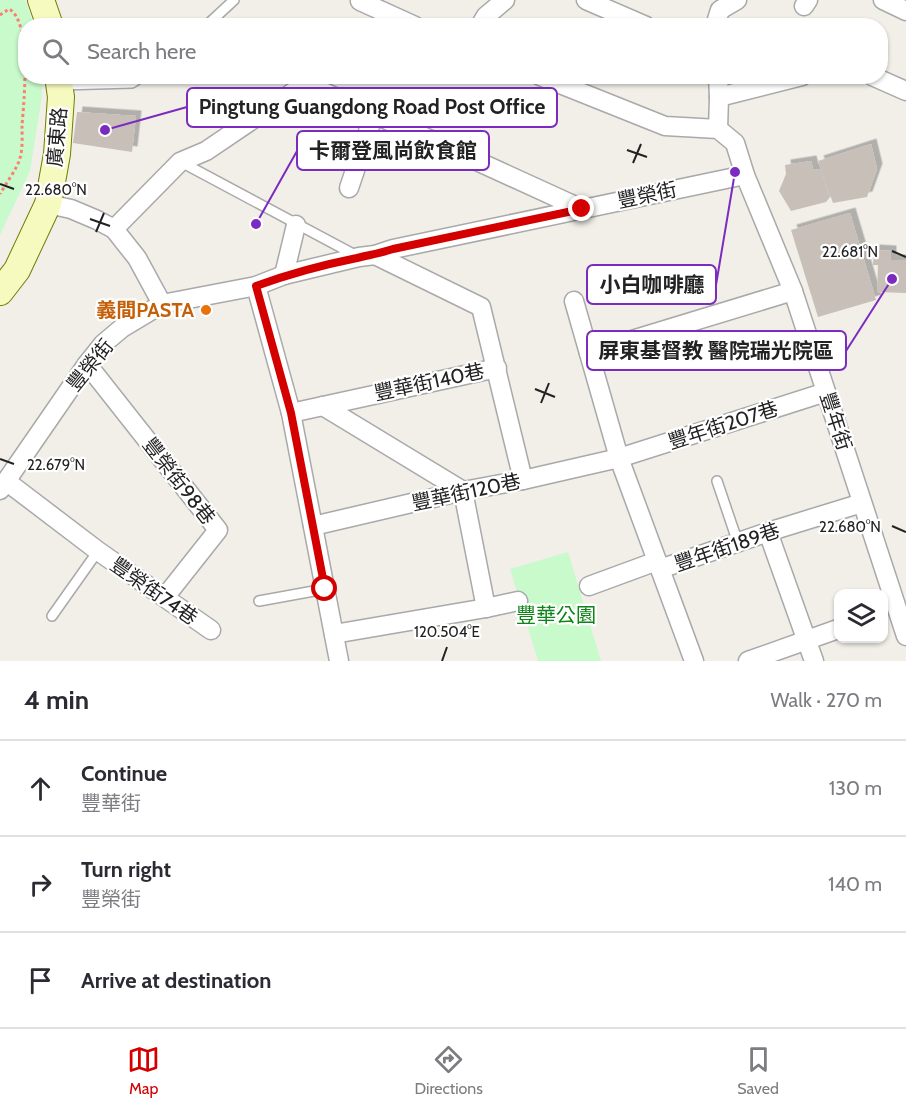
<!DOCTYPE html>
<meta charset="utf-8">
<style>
:root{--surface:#fff;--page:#f2f2f3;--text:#2b2b33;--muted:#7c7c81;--line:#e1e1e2;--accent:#d40000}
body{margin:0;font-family:Cabin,"Noto Sans TC",sans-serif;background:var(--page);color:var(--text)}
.controls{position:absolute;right:18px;bottom:18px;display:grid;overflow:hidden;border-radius:12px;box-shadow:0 2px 4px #0004}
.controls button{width:54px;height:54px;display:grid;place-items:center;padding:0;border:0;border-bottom:2px solid var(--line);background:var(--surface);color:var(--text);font:30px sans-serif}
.stop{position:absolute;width:18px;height:18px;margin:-14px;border:4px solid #d40000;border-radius:50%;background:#fff}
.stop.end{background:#d40000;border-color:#fff;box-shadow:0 2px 6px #0008}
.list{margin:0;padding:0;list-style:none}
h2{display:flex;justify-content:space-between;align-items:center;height:78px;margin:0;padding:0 24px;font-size:26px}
h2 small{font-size:20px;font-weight:400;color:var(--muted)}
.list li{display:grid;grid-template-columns:39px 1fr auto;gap:18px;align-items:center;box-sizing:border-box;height:96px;padding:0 24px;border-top:2px solid var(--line)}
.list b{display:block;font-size:22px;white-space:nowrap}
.list p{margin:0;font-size:20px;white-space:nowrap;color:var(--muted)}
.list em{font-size:20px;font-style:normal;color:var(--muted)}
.icon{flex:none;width:33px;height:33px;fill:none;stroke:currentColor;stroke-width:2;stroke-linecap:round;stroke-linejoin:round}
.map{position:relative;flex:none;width:906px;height:661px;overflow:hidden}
.search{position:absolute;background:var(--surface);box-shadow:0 2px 4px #0004;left:18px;right:18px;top:18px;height:66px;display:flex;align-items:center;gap:15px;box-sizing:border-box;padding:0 21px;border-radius:24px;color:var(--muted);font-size:22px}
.sheet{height:366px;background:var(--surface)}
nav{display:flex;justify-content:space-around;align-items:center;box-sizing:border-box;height:84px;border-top:2px solid var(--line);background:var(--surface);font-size:16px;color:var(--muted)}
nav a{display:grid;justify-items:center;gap:3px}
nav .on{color:var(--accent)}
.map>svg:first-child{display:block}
.park{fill:#c8facc}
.building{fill:#c7bfb8;filter:url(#shadow)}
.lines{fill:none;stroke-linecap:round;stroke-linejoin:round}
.lane-casing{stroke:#a9a9a9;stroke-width:12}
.street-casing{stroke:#a9a9a9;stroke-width:21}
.secondary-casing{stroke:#707d05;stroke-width:28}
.path{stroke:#fa8072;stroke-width:3;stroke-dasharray:3 3;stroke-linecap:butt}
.lane{stroke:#fff;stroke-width:9}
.street{stroke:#fff;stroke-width:18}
.secondary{stroke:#f7fabf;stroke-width:26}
.route{stroke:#d40000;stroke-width:8}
.ticks{fill:none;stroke:#222;stroke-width:2}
.food-dot{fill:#e8710a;stroke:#fff;stroke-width:2}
.labels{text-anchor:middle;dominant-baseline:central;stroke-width:4.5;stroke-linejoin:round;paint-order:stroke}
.street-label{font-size:20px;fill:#222;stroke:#fff}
.food-label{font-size:20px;font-weight:bold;fill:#c56008;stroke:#fff;text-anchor:end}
.park-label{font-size:20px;fill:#0c8416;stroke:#fff}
.ticks-label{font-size:15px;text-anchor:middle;fill:#222;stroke:#fff;stroke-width:4.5;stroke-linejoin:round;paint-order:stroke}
.leader{fill:none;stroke:#7b2cbf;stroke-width:2}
.callout-dot{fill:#7b2cbf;stroke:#fff;stroke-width:2}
.callout{fill:#fff;stroke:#7b2cbf;stroke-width:2}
.callout-label{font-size:21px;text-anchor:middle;font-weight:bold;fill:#222}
</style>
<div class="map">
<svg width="906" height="661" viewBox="0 0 906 661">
<defs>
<filter id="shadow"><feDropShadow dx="5.5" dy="-5.5" stdDeviation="0" flood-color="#0004"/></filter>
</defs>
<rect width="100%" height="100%" fill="#f2efe9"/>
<g class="park">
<path d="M0 0H25L34 25 26 26V76L42 77V96L30 171 0 235Z"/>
<path d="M568 552 601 661H538L510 569Z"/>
</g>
<g class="building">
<path d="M77 112 136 116 132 152 73 143Z"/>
<path d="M871 144 877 169 867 197 833 203 818 161Z"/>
<path d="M811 161 813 169 820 170 830 197 826 202 791 211 779 191 786 174 785 165Z"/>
<path d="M850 213 876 300 818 317 791 230Z"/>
<path d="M874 250 891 251V260H906V293L877 292 878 265H873Z"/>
</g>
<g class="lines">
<defs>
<g id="lane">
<path d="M206 26 234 0"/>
<path d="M62 85 132 83 143 76"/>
<path d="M181 162 357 256"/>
<path d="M717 481 738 543"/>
<path d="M259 601 325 589"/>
<path d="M52 616 98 551"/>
</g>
<g id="street">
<path d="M586 0 646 26"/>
<path d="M883 0 906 11"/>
<path d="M360 1 415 26"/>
<path d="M804 6 808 0"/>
<path d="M480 26 486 16 505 0"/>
<path d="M715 26 720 10 737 0"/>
<path d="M540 76 665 126 718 129 735 143 745 175 793 291 906 636"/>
<path d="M872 76 906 91"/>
<path d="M305 84 374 114 582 209"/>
<path d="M719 97 802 76"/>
<path d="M718 129 719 97 718 76"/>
<path d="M349 188 374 114"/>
<path d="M48 204 71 209 97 220 114 229 137 258 162 304"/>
<path d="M114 229 180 162 206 151 314 78"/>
<path d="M375 255 481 307 523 480"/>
<path d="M284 275 296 225"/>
<path d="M256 286 291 413 339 661"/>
<path d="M574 301 619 458 694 661"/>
<path d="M589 353 793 291"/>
<path d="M87 364 218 530 165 597"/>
<path d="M323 406 463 491 486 608"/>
<path d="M291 413 497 368"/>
<path d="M6 481 98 551 211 630"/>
<path d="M0 490 87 364 103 344 122 328 162 304 256 286 284 275 359 257 375 255 393 249 745 175"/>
<path d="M313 526 463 491 523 480 619 458 826 392"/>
<path d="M768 532 814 661"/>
<path d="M660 569 768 532 862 503"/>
<path d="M589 586 657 561"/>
<path d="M334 634 486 608 518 601"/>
<path d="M748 661 838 629"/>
</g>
<g id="secondary">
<path d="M41 0 50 26"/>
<path d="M0 292 17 270 48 204 57 154 61 97 58 76"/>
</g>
</defs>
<use href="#lane" class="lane-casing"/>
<use href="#street" class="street-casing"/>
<use href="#secondary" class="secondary-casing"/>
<path class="path" d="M0 15 9 9C32 21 24 102 22 125 22 135 23 148 20 158 18 167 5 185 0 194"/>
<use href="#lane" class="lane"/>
<use href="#street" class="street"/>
<use href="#secondary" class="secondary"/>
</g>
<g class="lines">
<path class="route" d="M325 589 291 413 256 286C289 274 322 265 357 258 369 255 381 253 393 249L582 209"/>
</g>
<path class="ticks" d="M627 150 647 157M633 163 641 144M0 184 14 189M90 219 110 226M96 232 104 213M892 251 906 257M535 389 555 397M541 403 549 383M0 459 14 464M892 526 906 532M442 661 447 647"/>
<circle class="food-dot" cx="206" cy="310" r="6"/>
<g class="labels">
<g class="street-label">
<text transform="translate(57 137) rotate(-85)">廣東路</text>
<text transform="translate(647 195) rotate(-12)">豐榮街</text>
<text transform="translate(90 365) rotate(-51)">豐榮街</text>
<text transform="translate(429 382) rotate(-12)">豐華街140巷</text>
<text transform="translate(836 421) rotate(72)">豐年街</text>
<text transform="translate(723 425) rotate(-18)">豐年街207巷</text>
<text transform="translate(179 481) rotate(52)">豐榮街98巷</text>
<text transform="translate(466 492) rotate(-12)">豐華街120巷</text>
<text transform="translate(727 547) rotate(-19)">豐年街189巷</text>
<text transform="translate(154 591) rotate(35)">豐榮街74巷</text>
</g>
<g class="food-label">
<text x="194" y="310">義間PASTA</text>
</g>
<g class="park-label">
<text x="556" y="615">豐華公園</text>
</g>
</g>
<g class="ticks-label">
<text x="56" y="195">22.680°N</text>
<text x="850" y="257">22.681°N</text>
<text x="56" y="470">22.679°N</text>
<text x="850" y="532">22.680°N</text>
<text x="447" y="637">120.504°E</text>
</g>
<path class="leader" d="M105 130L187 107M256 224L297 151M735 172L716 285M892 279L846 351"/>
<g class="callout-dot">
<circle cx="105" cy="130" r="6"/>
<circle cx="256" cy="224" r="6"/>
<circle cx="735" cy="172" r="6"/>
<circle cx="892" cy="279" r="6"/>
</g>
<g class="callout">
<rect x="187" y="88" width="370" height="39" rx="6"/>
<rect x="297" y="131" width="192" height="39" rx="6"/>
<rect x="587" y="265" width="129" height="39" rx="6"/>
<rect x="587" y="331" width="259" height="39" rx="6"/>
</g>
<g class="callout-label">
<text x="372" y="114">Pingtung Guangdong Road Post Office</text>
<text x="393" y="158">卡爾登風尚飲食館</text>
<text x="652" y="292">小白咖啡廳</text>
<text x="716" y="358">屏東基督教 醫院瑞光院區</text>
</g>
</svg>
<div class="controls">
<button><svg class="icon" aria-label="layers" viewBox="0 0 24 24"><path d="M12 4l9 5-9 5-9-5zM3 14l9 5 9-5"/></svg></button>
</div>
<div class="stop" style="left:325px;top:589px"></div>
<div class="stop end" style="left:582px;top:209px"></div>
<div class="search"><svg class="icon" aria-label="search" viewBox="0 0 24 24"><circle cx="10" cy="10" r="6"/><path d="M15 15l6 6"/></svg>Search here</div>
</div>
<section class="sheet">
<h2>4 min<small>Walk · 270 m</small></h2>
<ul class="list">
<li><svg class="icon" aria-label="ahead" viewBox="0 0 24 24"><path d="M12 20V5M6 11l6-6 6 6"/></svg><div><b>Continue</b><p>豐華街</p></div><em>130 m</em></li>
<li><svg class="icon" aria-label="right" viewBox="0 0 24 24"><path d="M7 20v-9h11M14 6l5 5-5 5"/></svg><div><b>Turn right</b><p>豐榮街</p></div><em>140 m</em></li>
<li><svg class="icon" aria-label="arrive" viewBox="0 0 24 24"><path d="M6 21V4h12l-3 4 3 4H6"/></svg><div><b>Arrive at destination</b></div></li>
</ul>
</section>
<nav>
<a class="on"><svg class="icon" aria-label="map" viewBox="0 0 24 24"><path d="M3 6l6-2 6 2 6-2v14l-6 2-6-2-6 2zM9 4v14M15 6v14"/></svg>Map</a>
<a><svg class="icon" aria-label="directions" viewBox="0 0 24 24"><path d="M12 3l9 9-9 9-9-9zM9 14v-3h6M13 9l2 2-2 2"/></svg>Directions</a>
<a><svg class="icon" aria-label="saved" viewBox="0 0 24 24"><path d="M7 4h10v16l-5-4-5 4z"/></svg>Saved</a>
</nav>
